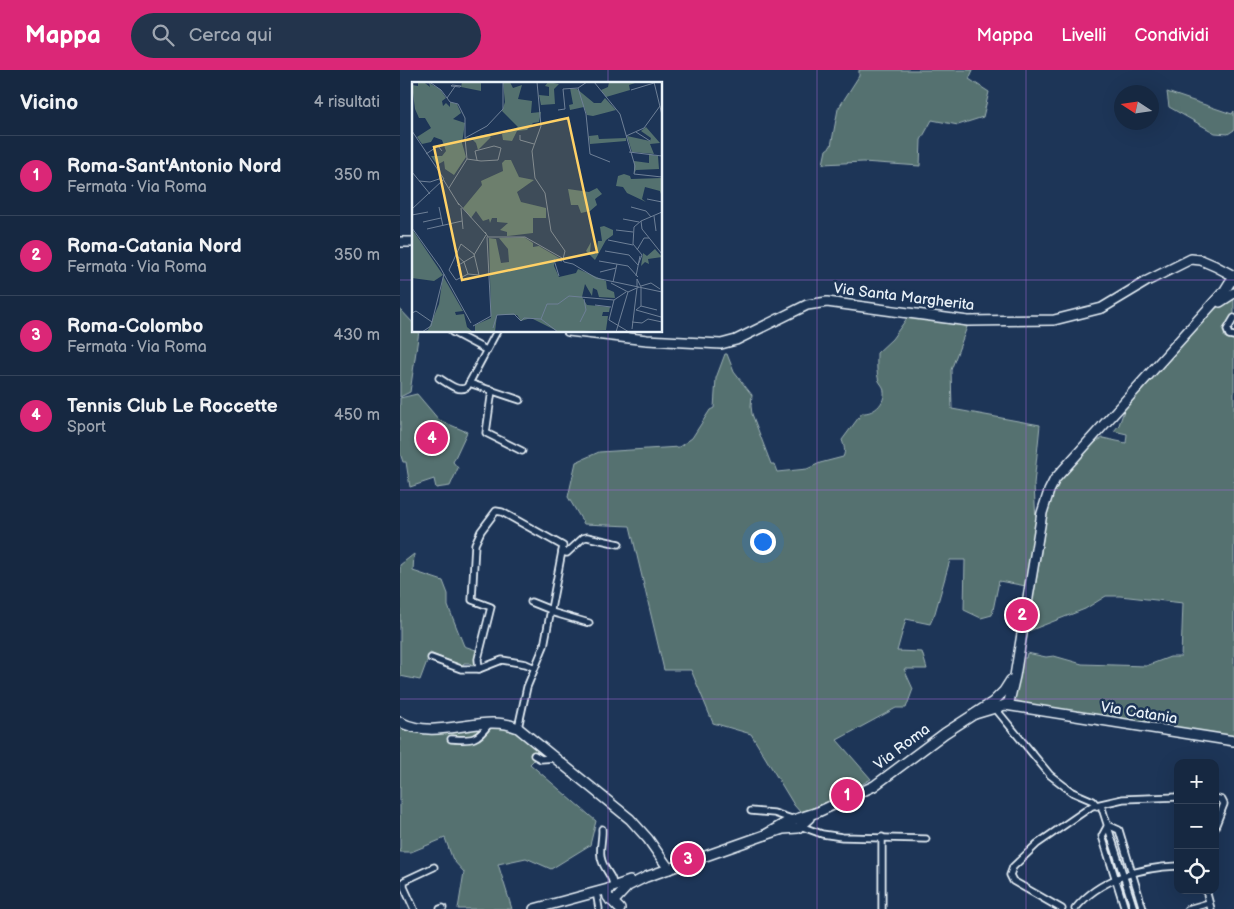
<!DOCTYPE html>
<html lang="it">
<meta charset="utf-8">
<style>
:root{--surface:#162841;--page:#23344c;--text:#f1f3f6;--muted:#9ea6b1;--line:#35445a;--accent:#db2777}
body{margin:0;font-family:"Balsamiq Sans",sans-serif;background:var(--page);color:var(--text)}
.controls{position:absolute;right:15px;bottom:15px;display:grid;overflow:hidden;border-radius:10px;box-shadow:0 5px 20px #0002}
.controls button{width:45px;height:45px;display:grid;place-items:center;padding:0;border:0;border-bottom:1px solid var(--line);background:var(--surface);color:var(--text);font:25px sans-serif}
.compass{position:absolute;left:714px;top:15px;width:45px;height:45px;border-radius:50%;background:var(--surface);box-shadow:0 5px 20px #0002;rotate:282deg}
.you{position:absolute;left:362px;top:471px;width:18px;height:18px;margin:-12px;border:4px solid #fff;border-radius:50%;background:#1a73e8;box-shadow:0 0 0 8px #1a73e833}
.badge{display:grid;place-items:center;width:32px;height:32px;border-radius:50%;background:var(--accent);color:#fff;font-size:16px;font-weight:700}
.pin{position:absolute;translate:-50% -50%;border:2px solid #fff;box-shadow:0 1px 5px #0006}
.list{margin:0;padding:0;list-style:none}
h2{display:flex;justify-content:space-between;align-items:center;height:65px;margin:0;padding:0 20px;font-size:21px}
h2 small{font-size:16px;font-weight:400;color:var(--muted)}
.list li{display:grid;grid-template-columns:32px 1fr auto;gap:15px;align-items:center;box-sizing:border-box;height:80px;padding:0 20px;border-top:1px solid var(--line)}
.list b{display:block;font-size:19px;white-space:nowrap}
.list p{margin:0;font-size:16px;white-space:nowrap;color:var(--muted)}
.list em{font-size:16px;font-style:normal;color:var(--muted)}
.icon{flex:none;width:28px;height:28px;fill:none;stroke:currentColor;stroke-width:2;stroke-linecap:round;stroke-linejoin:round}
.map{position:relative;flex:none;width:834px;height:839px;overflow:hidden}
header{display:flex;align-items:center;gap:30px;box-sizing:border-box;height:70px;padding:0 25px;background:var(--accent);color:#fff}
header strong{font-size:24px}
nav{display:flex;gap:28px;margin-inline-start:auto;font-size:18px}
.search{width:350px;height:45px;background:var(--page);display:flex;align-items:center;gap:12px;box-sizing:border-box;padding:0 18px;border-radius:28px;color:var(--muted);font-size:19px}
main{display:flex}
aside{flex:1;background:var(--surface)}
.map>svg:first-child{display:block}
.green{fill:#54716f;stroke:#9eb1b4}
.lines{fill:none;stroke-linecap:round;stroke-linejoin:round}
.street-casing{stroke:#e8f1f8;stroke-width:9}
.secondary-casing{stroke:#e8f1f8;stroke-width:12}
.street{stroke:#1d3557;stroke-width:5.5}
.secondary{stroke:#1d3557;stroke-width:9}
.grid{fill:none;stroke:#9c67d0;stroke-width:1;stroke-opacity:0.55}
.labels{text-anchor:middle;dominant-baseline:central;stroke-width:5;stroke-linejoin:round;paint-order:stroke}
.street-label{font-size:15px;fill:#e8f1f8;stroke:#1d3557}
.inset-road{fill:none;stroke:#6e8097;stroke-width:1}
.view{fill:#ffd166;fill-opacity:0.15;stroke:#ffd166;stroke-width:2.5}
.inset-edge{fill:none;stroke:#e8f1f8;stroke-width:2.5}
</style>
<header>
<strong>Mappa</strong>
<div class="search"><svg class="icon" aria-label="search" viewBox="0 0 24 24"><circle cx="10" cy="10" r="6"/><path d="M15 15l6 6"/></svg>Cerca qui</div>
<nav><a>Mappa</a><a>Livelli</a><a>Condividi</a></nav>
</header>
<main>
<aside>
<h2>Vicino<small>4 risultati</small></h2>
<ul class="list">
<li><span class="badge">1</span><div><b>Roma-Sant'Antonio Nord</b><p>Fermata · Via Roma</p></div><em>350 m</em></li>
<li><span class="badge">2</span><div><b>Roma-Catania Nord</b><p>Fermata · Via Roma</p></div><em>350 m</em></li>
<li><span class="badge">3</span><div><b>Roma-Colombo</b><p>Fermata · Via Roma</p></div><em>430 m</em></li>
<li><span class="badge">4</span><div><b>Tennis Club Le Roccette</b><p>Sport</p></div><em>450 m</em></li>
</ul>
</aside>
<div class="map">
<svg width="834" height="839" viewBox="0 0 834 839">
<rect width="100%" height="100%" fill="#1d3557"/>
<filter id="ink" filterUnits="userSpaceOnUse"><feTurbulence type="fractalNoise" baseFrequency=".02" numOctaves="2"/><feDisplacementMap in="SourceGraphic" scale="10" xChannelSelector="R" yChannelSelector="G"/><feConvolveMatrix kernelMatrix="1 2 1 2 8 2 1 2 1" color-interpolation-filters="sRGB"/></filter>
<g filter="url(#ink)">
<g class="green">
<path d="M459 0H573L569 9 589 22 583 47 558 55 532 50 521 70 520 96 463 92 423 94 426 80 431 76 438 39 459 6Z"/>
<path d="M767 22 832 44 834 41V60L828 64 815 63 769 37Z"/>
<path d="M834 225V243L825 261 824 267 834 269V668L633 637 616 630 614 628 622 588H626L627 583 646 587 654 586 682 594 746 596 770 587H781L783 533 720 526H706L685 539 626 562 638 501 648 437 660 408 669 400 670 396 695 372 703 368 726 373 727 364 714 361 719 355 726 335 810 243Z"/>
<path d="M0 239 14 254V261H19L10 322 0 327Z"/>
<path d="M510 244 562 253 567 257 551 300 552 339 640 355 634 414 636 453 626 516 599 511 592 545 581 548 564 540 565 490H550L535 543 530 554 506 549 497 581 522 582 527 599H504L513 619 506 638H496L437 670 471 709 441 726 401 743 394 735 351 664 313 653 291 600H264L230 456 184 454 168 427 176 392 199 382 279 377 292 368 310 340 314 338 316 308 325 284H327L334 302 352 325 351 336 352 344 371 394H374L377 402 407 399 420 393 443 387C446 381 444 376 442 370L462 343C475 344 488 331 483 317 482 315 480 313 479 311 476 303 477 291 477 283L492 269Z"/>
<path d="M17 324 39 350 67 362 53 392 58 398 50 416 36 418 34 409 10 417 6 392H3L0 383V328Z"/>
<path d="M14 484 13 501 43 511 48 524V536L64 576 79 581 74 596 72 597 70 593H64L62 596 30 583 20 610 0 606V495Z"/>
<path d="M0 656 13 663 15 661 29 664 84 657 74 667H50L48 669 49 671H54V673H57V671C73 672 81 670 91 657 117 656 128 670 146 687L139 686 134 682 130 686 135 689 130 694 196 751 190 775 151 799 126 788 98 794 112 839H58L64 802 53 790 45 768 11 782H0Z"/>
</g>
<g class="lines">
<defs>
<g id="street">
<path d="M834 248 827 260 829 265 834 266"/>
<path d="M52 262 86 280"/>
<path d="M39 308C47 313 59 323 67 317L97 261"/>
<path d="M69 313 120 330"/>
<path d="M92 320 86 363 122 381"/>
<path d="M162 482 167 483 183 468 187 467 219 474"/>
<path d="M131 532 151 540"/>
<path d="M151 542 189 553"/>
<path d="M31 588 61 599H79"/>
<path d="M595 638 650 705 672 722 693 731 697 736"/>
<path d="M118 658 127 617 144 576 163 476 102 442 96 441 81 461 75 474 72 530 91 537 78 589 79 599 102 590 126 594 135 598"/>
<path d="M51 669C71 670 76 672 89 654"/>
<path d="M134 685 141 689 156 688"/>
<path d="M815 728 822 730 824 734 815 757"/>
<path d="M701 735 734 839"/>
<path d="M351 741 374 743 395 750"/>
<path d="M400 756 422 764 442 767 526 769"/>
<path d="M202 759C203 769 198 781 202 791 205 801 214 807 213 817"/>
<path d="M482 767V839"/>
<path d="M806 820 811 839"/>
<path d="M197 827 199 839"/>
<path d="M14 839 4 817V811L34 797"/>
<path d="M40 839 43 838"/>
<path d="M662 839 613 811 610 805 613 797 637 774 692 736 723 729 778 727"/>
<path d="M675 839C699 809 741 797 778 796"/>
<path d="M725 839 702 766 708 755 719 760 743 839"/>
<path d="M788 839 809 833"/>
</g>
<g id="secondary">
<path d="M0 172H14"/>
<path d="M820 232 834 223"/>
<path d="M168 261 247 270 321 274 336 270 407 235 427 232 568 251 654 250 702 238 747 211 791 189 801 190 815 196 834 206"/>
<path d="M605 635 834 671"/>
<path d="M575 644 605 635 609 632 615 606 642 443 649 421 655 409 825 220 830 212 834 210"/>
<path d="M0 652C39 672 83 642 118 658L230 749 248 769 269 799"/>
<path d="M365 765 387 752 418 742 474 716 545 663 593 632 604 621 611 610"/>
<path d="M210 830 216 829 228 816 246 807 365 765 383 759 398 758 409 748"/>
<path d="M134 839 208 819"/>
<path d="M220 839 208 827 207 822 210 818 230 811"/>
</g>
</defs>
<use href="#street" class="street-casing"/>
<use href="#secondary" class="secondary-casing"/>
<use href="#street" class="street"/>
<use href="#secondary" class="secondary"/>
</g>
</g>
<path class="grid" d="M208 0V14M417 0V839M626 0V839M0 210H14M261 210H834M208 261V839M0 420H834M0 629H834"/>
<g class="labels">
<g class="street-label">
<text transform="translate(504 227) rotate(7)">Via Santa Margherita</text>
<text transform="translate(739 643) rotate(9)">Via Catania</text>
<text transform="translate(502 677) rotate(-37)">Via Roma</text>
</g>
</g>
<g transform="translate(12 12)">
<rect width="250" height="250" fill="#1d3557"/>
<path d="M50 0H69V9L49 5ZM98 0 101 6 110 3 106 17 120 19 119 31 129 30 127 40 121 41 115 48 105 49 100 59 91 58 90 52 106 45 90 29 93 20 91 1ZM136 0 147 2 142 7 143 22 129 23 127 13 137 14V5L133 4ZM197 0H226L217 3 218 8 194 15 189 8 196 5ZM6 1H13L18 5 17 1 28 7 34 16 30 19 31 24 34 21 38 25V20L45 22 49 31 41 37 53 41 50 61 54 75 42 93 33 87 32 79 25 83 19 74H30L34 69 30 58 22 55 19 60 10 62 5 55 19 46 13 36H7L3 27 0 3 6 4ZM158 6 165 7 182 21H189L193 16 204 28 181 34 175 33 172 25 158 28 157 23 161 22ZM234 45 248 61 238 62 242 72 220 70 215 54 238 59 239 56 229 49ZM76 52 79 55 66 68 64 61 59 56 54 57ZM186 53 187 57 214 56V59L178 62 177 54ZM237 72 246 74 247 87 224 88 222 92V79L237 81ZM93 78H99L107 95 122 98 105 110 109 120 134 126V136H121V151L95 154V150L88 148 96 141 85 140V136H80L78 141 77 137 71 139 64 129 59 136 51 126 70 103 69 99 91 89 90 81ZM212 92 218 94 223 109 219 97 250 96V115L248 109 233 105 230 117 234 120 215 111 211 105 204 104 206 94ZM185 106 190 112 183 117 185 123 178 129 169 131 166 123H159L156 107 177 110ZM192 144 201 148V153L194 158 183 178 174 169 179 160 178 171 184 172 186 159H190L188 145ZM0 147 31 193 22 199 0 196ZM112 155 121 161V165L127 164 149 177H143L142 184 147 195 164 191 166 187 194 199 195 207 202 210 203 216 187 215 185 208 181 206 180 214 173 202 170 215 175 223 198 225 197 230H191L190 234H196L194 248 147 250 119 236 109 239 105 233H85L83 250H63V243L79 236 77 156 84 157 89 181 97 180 96 167 87 156ZM243 167 250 175 236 177 237 182 233 180 229 184 231 171 235 174ZM31 194 51 229 43 230 44 233 52 232 55 245 61 250H11L16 248 27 222Z" fill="#54716f"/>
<path class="inset-road" d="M6 0 19 1 29 8 38 20 46 22 53 36V56M125 0 129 44 120 69 123 96 133 111 139 149 153 169 151 177M182 0 208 32 223 84 222 92 250 95M242 0 250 33M40 3 49 4 48 5 39 4ZM166 6 174 32 178 72 198 80M219 8 242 1M35 16 44 3M146 28 153 27 151 7 166 6 175 0M0 49 32 97M224 50 238 59M108 53V58L122 62M214 54 232 46 248 24M217 70 250 74M14 72 26 64 30 69M55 77 69 79 86 78 89 66 82 64 63 69 65 78M0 90 18 112M31 97 47 123M7 99 18 100 30 96M37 106 55 77 53 56 75 44 91 27V0M235 117 250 120M46 121 74 152M27 125 31 144M219 125 234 129 239 135M49 126 51 147M0 127 31 98M0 133 16 130M242 134 244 149M211 137 227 140M229 139 230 147 250 172M11 140 29 136M0 146 28 185 59 241M15 147 50 139M204 148 221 150M73 150 76 155H113L150 176M196 158 221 163M49 162 62 172 67 193 56 192 44 198 37 188ZM225 168 232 156H237M193 169 217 173 226 183M44 173 52 180 56 192M62 173 74 153M150 176 152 180 161 182 184 196 250 210M187 179 216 184 226 195M226 183 230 173 221 162 222 145 229 139 250 130M45 184 62 174M188 190 204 186M147 194 142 178 150 179M224 194 228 174M201 200 205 182M199 201 216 210 227 205M229 204 239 201 248 207M225 205V197L229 205M214 210 202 218 197 238 217 250M183 223 199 225M229 224 245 228M224 228 249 235M224 228 229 224V205M0 231 4 229 20 240M129 237 135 222H146L157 214 202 218M129 237 146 250M168 240 174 228 172 217M220 240 230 241 236 237 250 240M61 244 79 234 75 155M81 246 85 233 102 232 109 239 112 236 129 237M220 247 225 206M10 250 19 244 32 192M204 250 216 210"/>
<path class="view" d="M156 36 185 170 50 198 22 65Z"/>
<rect width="250" height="250" class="inset-edge"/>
</g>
</svg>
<div class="controls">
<button>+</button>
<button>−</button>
<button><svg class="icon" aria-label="locate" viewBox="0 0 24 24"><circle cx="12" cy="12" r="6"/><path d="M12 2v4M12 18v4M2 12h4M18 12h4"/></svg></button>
</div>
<svg class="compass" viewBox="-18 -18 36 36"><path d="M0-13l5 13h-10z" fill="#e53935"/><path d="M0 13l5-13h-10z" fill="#9ea6b1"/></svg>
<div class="you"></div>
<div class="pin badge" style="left:447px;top:725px">1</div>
<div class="pin badge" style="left:622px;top:545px">2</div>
<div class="pin badge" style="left:288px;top:789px">3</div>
<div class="pin badge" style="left:32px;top:368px">4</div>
</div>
</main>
